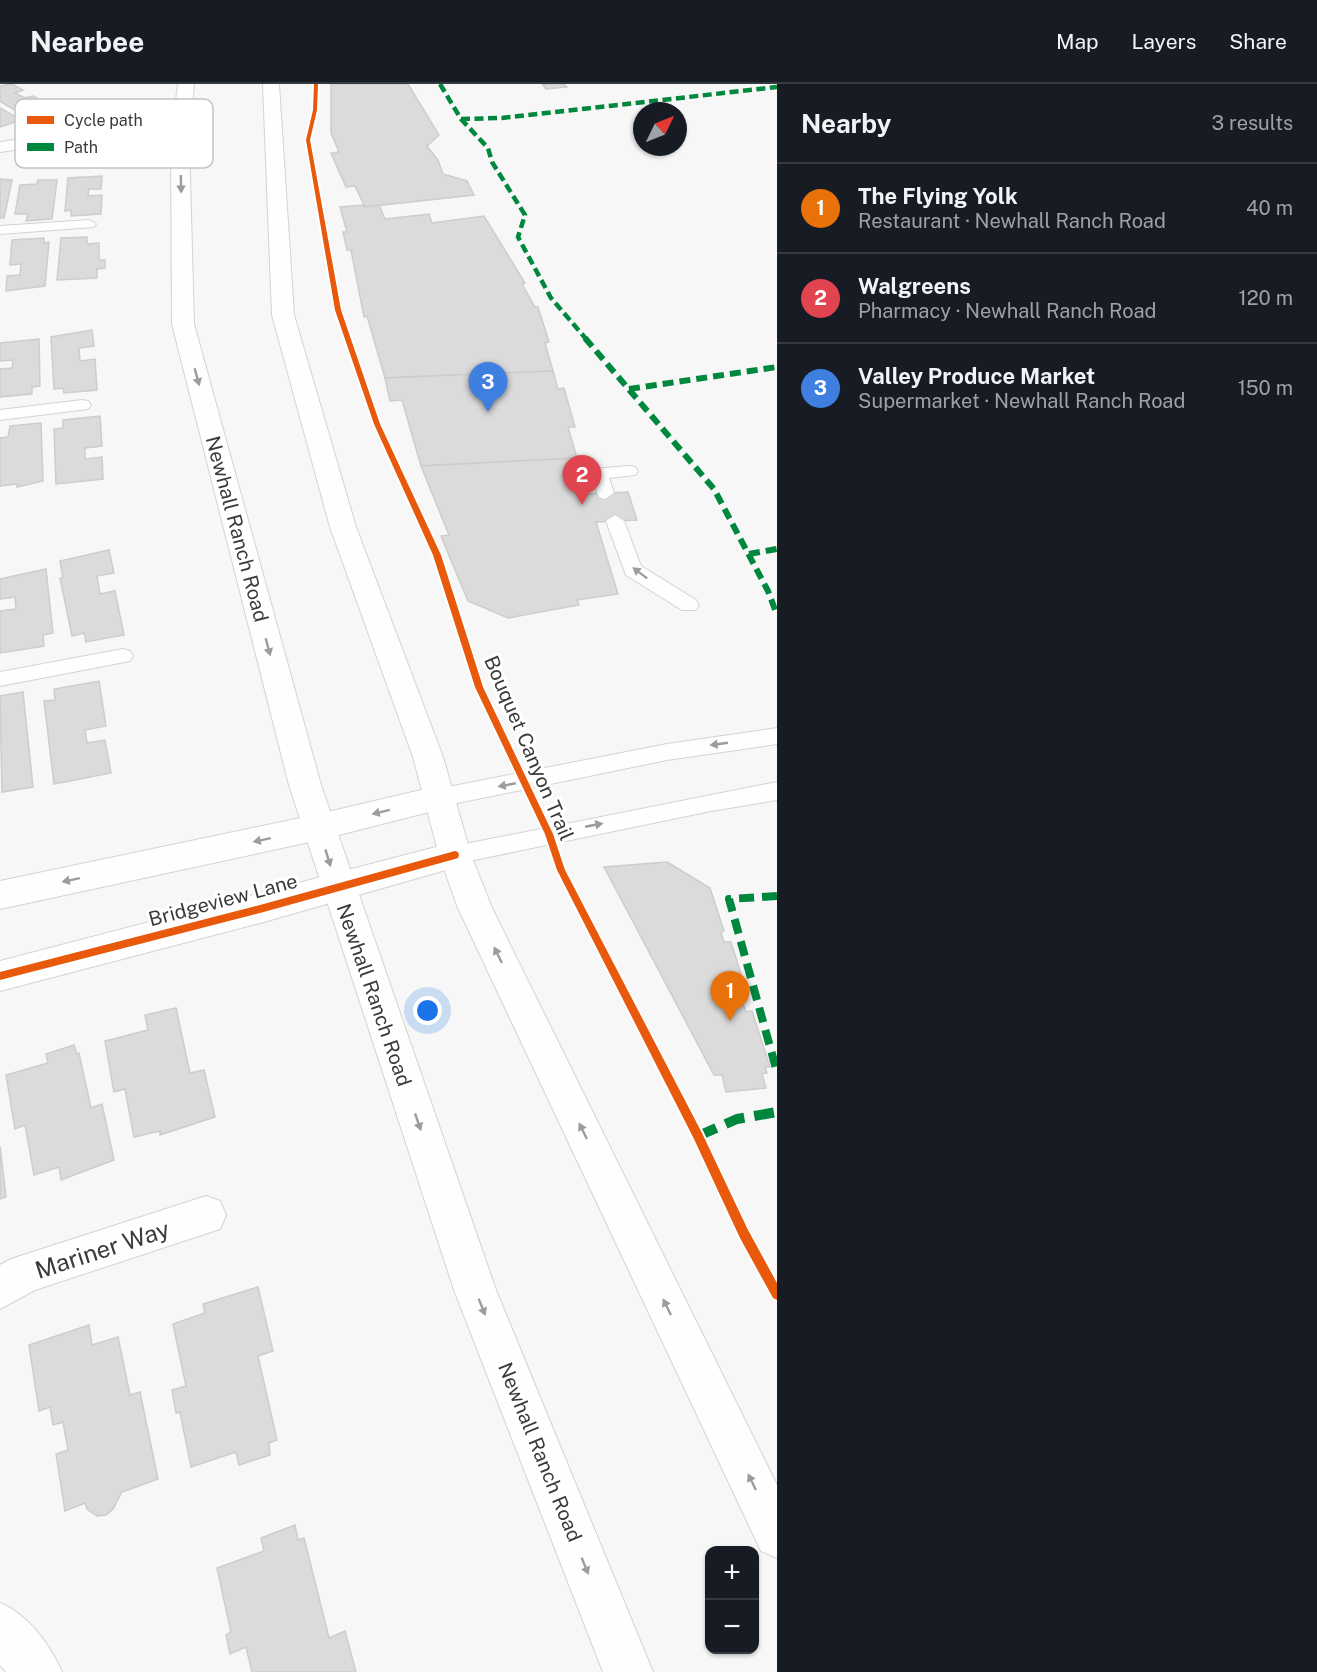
<!DOCTYPE html>
<meta charset="utf-8">
<style>
:root{--surface:#171b24;--page:#20242c;--text:#f1f3f6;--muted:#9ea1a6;--line:#363941;--accent:#7c7d7b}
body{margin:0;font-family:"Public Sans",sans-serif;background:var(--page);color:var(--text)}
.controls{position:absolute;right:18px;bottom:18px;display:grid;overflow:hidden;border-radius:12px;box-shadow:0 2px 4px #0004}
.controls button{width:54px;height:54px;display:grid;place-items:center;padding:0;border:0;border-bottom:2px solid var(--line);background:var(--surface);color:var(--text);font:30px sans-serif}
.compass{position:absolute;left:633px;top:18px;width:54px;height:54px;border-radius:50%;background:var(--surface);box-shadow:0 2px 4px #0004;rotate:47deg}
.you{position:absolute;left:428px;top:927px;width:21px;height:21px;margin:-15px;border:4px solid #fff;border-radius:50%;background:#1a73e8;box-shadow:0 0 0 9px #1a73e833}
.badge{display:grid;place-items:center;width:39px;height:39px;border-radius:50%;background:var(--accent);color:#fff;font-size:20px;font-weight:700}
.pin{position:absolute;translate:-50% -50px;filter:drop-shadow(0 2px 3px #0008)}
.pin::after{content:'';position:absolute;top:32px;width:21px;height:18px;background:inherit;clip-path:polygon(0 0,100% 0,50% 100%)}
.list{margin:0;padding:0;list-style:none}
h2{display:flex;justify-content:space-between;align-items:center;height:78px;margin:0;padding:0 24px;font-size:26px}
h2 small{font-size:20px;font-weight:400;color:var(--muted)}
.list li{display:grid;grid-template-columns:39px 1fr auto;gap:18px;align-items:center;box-sizing:border-box;height:90px;padding:0 24px;border-top:2px solid var(--line)}
.list b{display:block;font-size:22px;white-space:nowrap}
.list p{margin:0;font-size:20px;white-space:nowrap;color:var(--muted)}
.list em{font-size:20px;font-style:normal;color:var(--muted)}
.map{position:relative;flex:none;width:777px;height:1588px;overflow:hidden}
header{display:flex;align-items:center;gap:36px;box-sizing:border-box;height:84px;padding:0 30px;background:var(--surface);border-bottom:2px solid var(--line)}
header strong{font-size:28px}
nav{display:flex;gap:33px;margin-inline-start:auto;font-size:21px}
main{display:flex}
aside{flex:1;background:var(--surface)}
.map>svg:first-child{display:block}
.building{fill:#dadbda;stroke:#cdcdcc;stroke-width:1.5}
.lines{fill:none;stroke-linecap:round;stroke-linejoin:round}
.lane-casing{stroke:#d3d3d3;stroke-width:2}
.street-casing{stroke:#d3d3d3;stroke-width:2}
.primary-casing{stroke:#d3d3d3;stroke-width:2}
.lane{fill:#fefefe;fill-rule:evenodd}
.street{fill:#fefefe;fill-rule:evenodd}
.primary{fill:#fefefe;fill-rule:evenodd}
.quiet-far3{stroke:#00873e;stroke-width:4.5;stroke-dasharray:9 4.5;stroke-linecap:butt}
.quiet-far2{stroke:#00873e;stroke-width:6;stroke-dasharray:11 6;stroke-linecap:butt}
.quiet-far1{stroke:#00873e;stroke-width:8;stroke-dasharray:15 8;stroke-linecap:butt}
.quiet{stroke:#00873e;stroke-width:10;stroke-dasharray:20 10;stroke-linecap:butt}
.cycleway-casing{stroke:#fff;stroke-width:4}
.cycleway{fill:#e8590c;fill-rule:evenodd}
.oneway{fill:#9c9c9c}
.labels{text-anchor:middle;dominant-baseline:central;stroke-width:6;stroke-linejoin:round;paint-order:stroke}
.street-label{font-size:20px;fill:#3a3b39;stroke:#fff}
.near-street-label{font-size:24px;fill:#3a3b39;stroke:#fff}
.key{fill:#fff;stroke:#c4c4c4;stroke-width:1.5}
.key-label{font-size:16px;fill:#3a3b39}
</style>
<header>
<strong>Nearbee</strong>
<nav><a>Map</a><a>Layers</a><a>Share</a></nav>
</header>
<main>
<div class="map">
<svg width="777" height="1588" viewBox="0 0 777 1588">
<rect width="100%" height="100%" fill="#f6f7f6"/>
<g class="building">
<path d="M12 0 23 6 15 9 25 14 33 12 55 24 24 32 0 17V2Z"/>
<path d="M331 0H408L439 51 427 62 438 76 443 90 467 97 474 111 365 123 355 102 346 103 331 69 339 68 331 49Z"/>
<path d="M542 0H564L567 3 546 5Z"/>
<path d="M0 24 21 36 0 43Z"/>
<path d="M102 92 101 105H89L88 112 102 111 101 130 71 132V126L65 127 68 94Z"/>
<path d="M0 95 12 96 4 134H0Z"/>
<path d="M38 96H57L52 135 26 137 28 130H15L20 101 37 100Z"/>
<path d="M364 121 365 123 379 121 385 135 429 130 432 139 484 132 525 199 522 200 535 223H538L549 258 545 259 553 287 385 294 367 232 364 233 351 166H347L343 148H347L340 123Z"/>
<path d="M87 153V160L99 159V176H105V184L97 185V194L57 196 61 154Z"/>
<path d="M44 154V159L49 158 45 202 6 207 7 192 20 191 21 180 10 181 12 156Z"/>
<path d="M92 246 94 262 79 264 80 277 95 275 97 306 64 309 63 304 54 305 51 253Z"/>
<path d="M39 255 40 302 32 303V310L0 313V285L12 284 13 276 0 277V259Z"/>
<path d="M553 287 558 305 564 304 575 343H568L577 374 421 382 402 316 390 317 385 294Z"/>
<path d="M100 332 102 362 85 364V375L102 373 103 395 56 400 54 345 63 344V336Z"/>
<path d="M41 339 43 397 17 403V400L0 402V354L8 353 10 342Z"/>
<path d="M577 374 588 410 628 408 637 436 596 438 618 510 577 516 579 521 508 534 468 517 441 452 449 451 421 382Z"/>
<path d="M109 466 114 489 97 492 100 510 115 507 124 551 86 558 84 549 72 552 60 494H63L60 477Z"/>
<path d="M46 485 53 549 43 551 44 562 0 569V527L16 525 15 513 0 515V495Z"/>
<path d="M99 597 106 642 85 646 87 659 105 656 111 689 54 700 44 617 55 616 54 605Z"/>
<path d="M23 608 33 703 2 708 0 612Z"/>
<path d="M667 778 710 804 724 847 721 848 724 858H731L746 906 738 907 746 928 752 927 770 983H765L767 989 762 990 766 1004 726 1008 722 991H714L604 783Z"/>
<path d="M176 924 190 989 204 986 215 1033 160 1051V1047L134 1053 125 1005 114 1008 105 957 148 946 145 931Z"/>
<path d="M74 961 77 970 79 969 91 1024 102 1020 114 1076 61 1096 59 1083 34 1091 25 1041 15 1045 6 991 48 979 46 970Z"/>
<path d="M0 1062 6 1113 0 1115Z"/>
<path d="M258 1203 273 1267 258 1272 277 1356 269 1359 270 1371 239 1381 236 1368 191 1383 180 1328 176 1329 172 1306 186 1302 173 1240 205 1229 203 1220Z"/>
<path d="M89 1241 92 1261 118 1253 130 1311 140 1308 158 1395 122 1408 113 1425 106 1431 97 1432 87 1425 85 1419 65 1427 56 1370 68 1366 63 1338 53 1341 50 1323 39 1327 29 1261Z"/>
<path d="M295 1441 298 1456 304 1454 329 1554 345 1547 356 1588H252L246 1563 230 1570 226 1551 231 1548 217 1484 264 1467 261 1454Z"/>
</g>
<g class="lines">
<defs>
<g id="lane">
<path d="M89 136 96 140 94 143 0 150V142Z"/>
<path d="M82 316 88 317 91 321 88 325 0 336V326Z"/>
<path d="M629 382 635 383 638 387 635 391 609 394 614 409 605 415 599 413 589 389 592 385Z"/>
<path d="M615 431 624 437 641 482 696 516 699 521 696 526H682L626 491 606 437Z"/>
<path d="M123 565 130 567 133 572 130 577 0 602V588Z"/>
<path d="M777 644V660L667 676 438 723 430 720 427 714 430 708 438 705 667 660Z"/>
<path d="M777 698V716L711 727 455 780 447 778 443 771 447 764 455 762Z"/>
</g>
<g id="street">
<path d="M50 51 59 56 56 60 0 68V58Z"/>
<path d="M438 702 449 705 454 714 449 723 319 756 0 825V797L319 730Z"/>
<path d="M455 758 467 762 471 771 467 780 260 839 0 907V877Z"/>
<path d="M206 1112 220 1117 226 1131 220 1145 35 1206 0 1225V1181L11 1175Z"/>
<path d="M0 1519C28 1530 50 1561 62 1588H6L0 1581Z"/>
</g>
<g id="primary">
<path d="M178 0H194L189 56 194 240 321 701 496 1206 653 1588H603L454 1206 289 701 172 240 171 56Z"/>
<path d="M263 0H279L294 231 356 443 443 673 471 771 492 824 777 1401V1474L761 1467 458 824 439 771 413 673 330 443 272 231Z"/>
</g>
</defs>
<use href="#lane" class="lane-casing"/>
<use href="#street" class="street-casing"/>
<use href="#primary" class="primary-casing"/>
<use href="#lane" class="lane"/>
<use href="#street" class="street"/>
<use href="#primary" class="primary"/>
<g class="quiet-far3">
<path d="M440 0 461 35 488 64 492 78 525 131 518 153 551 214 587 256"/>
<path d="M461 35 502 34 777 3"/>
</g>
<g class="quiet-far2">
<path d="M585 254 714 405 768 507 777 531"/>
<path d="M629 305 777 283"/>
<path d="M749 470 777 465"/>
</g>
<path class="quiet-far1" d="M777 812 729 815 777 988"/>
<path class="quiet" d="M698 1052 737 1035 777 1028"/>
<defs>
<g id="cycleway">
<path d="M314 0H318L317 26 310 56 341 226 380 340 441 471 483 603 553 750 565 786 702 1049 748 1146 777 1199V1216L773 1214 740 1154 694 1055 557 786 545 750 475 603 433 471 374 340 335 226 306 56 313 26Z"/>
<path d="M455 767 458 768 459 771 458 774 455 775 260 829 0 896V888L260 821Z"/>
</g>
</defs>
<use href="#cycleway" class="cycleway-casing"/>
<use href="#cycleway" class="cycleway"/>
</g>
<defs><path id="oneway-solid" d="M-6-.8H1V-3.2L6.5 0L1 3.2V.8H-6Z" transform="scale(1.5)"/></defs>
<g class="oneway">
<use href="#oneway-solid" transform="translate(181 100) rotate(89)"/>
<use href="#oneway-solid" transform="translate(197 293) rotate(75)"/>
<use href="#oneway-solid" transform="translate(640 489) rotate(-143)"/>
<use href="#oneway-solid" transform="translate(268 563) rotate(75)"/>
<use href="#oneway-solid" transform="translate(719 660) rotate(172)"/>
<use href="#oneway-solid" transform="translate(507 701) rotate(169)"/>
<use href="#oneway-solid" transform="translate(381 728) rotate(166)"/>
<use href="#oneway-solid" transform="translate(594 741) rotate(-11)"/>
<use href="#oneway-solid" transform="translate(262 756) rotate(168)"/>
<use href="#oneway-solid" transform="translate(328 774) rotate(73)"/>
<use href="#oneway-solid" transform="translate(71 796) rotate(168)"/>
<use href="#oneway-solid" transform="translate(498 871) rotate(-116)"/>
<use href="#oneway-solid" transform="translate(418 1038) rotate(71)"/>
<use href="#oneway-solid" transform="translate(583 1047) rotate(-116)"/>
<use href="#oneway-solid" transform="translate(482 1223) rotate(68)"/>
<use href="#oneway-solid" transform="translate(667 1223) rotate(-116)"/>
<use href="#oneway-solid" transform="translate(752 1398) rotate(-116)"/>
<use href="#oneway-solid" transform="translate(585 1482) rotate(68)"/>
</g>
<g class="labels">
<g class="street-label">
<text transform="translate(237 445) rotate(75)">Newhall Ranch Road</text>
<text transform="translate(529 664) rotate(67)">Bouquet Canyon Trail</text>
<text transform="translate(223 816) rotate(-15)">Bridgeview Lane</text>
<text transform="translate(374 911) rotate(71)">Newhall Ranch Road</text>
<text transform="translate(540 1368) rotate(68)">Newhall Ranch Road</text>
</g>
<g class="near-street-label">
<text transform="translate(102 1165) rotate(-18)">Mariner Way</text>
</g>
</g>
<rect x="15" y="15" width="198" height="69" rx="9" class="key"/>
<rect x="27" y="32" width="27" height="8" fill="#e8590c"/>
<rect x="27" y="59" width="27" height="8" fill="#00873e"/>
<g class="key-label">
<text x="64" y="42">Cycle path</text>
<text x="64" y="69">Path</text>
</g>
</svg>
<div class="controls">
<button>+</button>
<button>−</button>
</div>
<svg class="compass" viewBox="-18 -18 36 36"><path d="M0-13l5 13h-10z" fill="#e53935"/><path d="M0 13l5-13h-10z" fill="#9ea1a6"/></svg>
<div class="you"></div>
<div class="pin badge" style="left:730px;top:937px;background:#e8710a">1</div>
<div class="pin badge" style="left:582px;top:421px;background:#e0444e">2</div>
<div class="pin badge" style="left:488px;top:328px;background:#3f7fe0">3</div>
</div>
<aside>
<h2>Nearby<small>3 results</small></h2>
<ul class="list">
<li><span class="badge" style="background:#e8710a">1</span><div><b>The Flying Yolk</b><p>Restaurant · Newhall Ranch Road</p></div><em>40 m</em></li>
<li><span class="badge" style="background:#e0444e">2</span><div><b>Walgreens</b><p>Pharmacy · Newhall Ranch Road</p></div><em>120 m</em></li>
<li><span class="badge" style="background:#3f7fe0">3</span><div><b>Valley Produce Market</b><p>Supermarket · Newhall Ranch Road</p></div><em>150 m</em></li>
</ul>
</aside>
</main>
